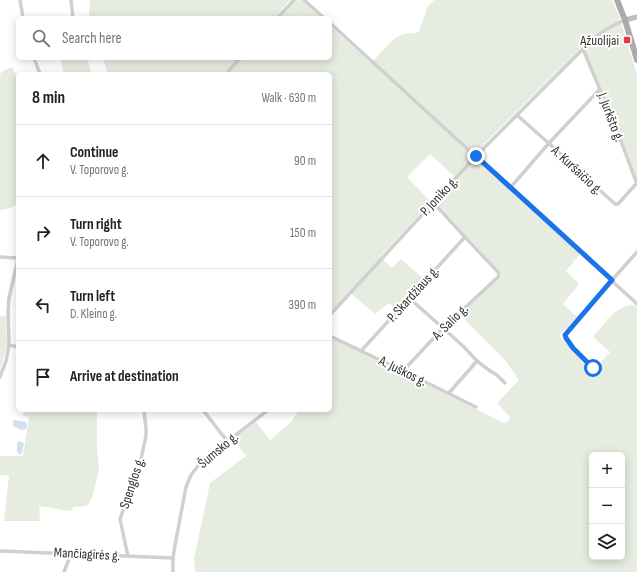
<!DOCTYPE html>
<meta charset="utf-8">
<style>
:root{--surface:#fff;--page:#f2f2f2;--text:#222;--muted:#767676;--line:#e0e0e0}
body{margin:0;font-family:"Sofia Sans Condensed",sans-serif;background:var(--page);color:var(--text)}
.controls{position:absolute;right:12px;bottom:12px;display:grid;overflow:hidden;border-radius:6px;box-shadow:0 2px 10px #0003}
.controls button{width:36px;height:36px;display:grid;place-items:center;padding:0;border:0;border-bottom:1px solid var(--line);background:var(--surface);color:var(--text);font:20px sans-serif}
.stop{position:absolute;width:12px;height:12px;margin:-9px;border:3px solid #1a73e8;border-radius:50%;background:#fff}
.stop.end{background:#1a73e8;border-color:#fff;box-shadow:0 1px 4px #0008}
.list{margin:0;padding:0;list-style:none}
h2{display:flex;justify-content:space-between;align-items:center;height:52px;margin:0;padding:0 16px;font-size:17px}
h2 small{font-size:13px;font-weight:400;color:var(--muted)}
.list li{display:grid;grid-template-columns:26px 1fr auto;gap:12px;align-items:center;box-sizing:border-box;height:72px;padding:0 16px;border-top:1px solid var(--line)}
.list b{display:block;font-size:15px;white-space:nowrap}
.list p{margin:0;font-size:13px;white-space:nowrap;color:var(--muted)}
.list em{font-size:13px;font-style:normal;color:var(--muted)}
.icon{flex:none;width:22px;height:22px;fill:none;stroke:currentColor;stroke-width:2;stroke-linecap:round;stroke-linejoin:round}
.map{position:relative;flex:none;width:637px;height:572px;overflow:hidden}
.search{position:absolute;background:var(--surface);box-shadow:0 2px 10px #0003;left:16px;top:16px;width:316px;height:44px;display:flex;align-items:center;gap:10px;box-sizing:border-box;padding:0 14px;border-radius:6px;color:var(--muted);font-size:15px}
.panel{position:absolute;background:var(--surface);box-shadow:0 2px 10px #0003;left:16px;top:72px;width:316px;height:340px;border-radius:6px}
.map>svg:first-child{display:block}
.green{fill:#e6ecdf;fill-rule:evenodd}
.water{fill:#cfe2ee}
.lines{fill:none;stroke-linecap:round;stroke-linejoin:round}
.street{stroke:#d0d0d0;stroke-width:3.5}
.secondary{stroke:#bdbdbd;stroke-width:5}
.primary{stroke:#ababab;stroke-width:6}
.route{stroke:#1a73e8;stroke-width:5}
.poi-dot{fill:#e63946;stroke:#fff;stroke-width:1.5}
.labels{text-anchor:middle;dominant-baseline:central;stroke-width:4;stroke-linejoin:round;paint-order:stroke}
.poi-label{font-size:14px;fill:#333;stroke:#fff;text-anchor:end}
.street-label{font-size:14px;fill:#333;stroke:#fff}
</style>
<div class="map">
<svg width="637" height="572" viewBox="0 0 637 572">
<rect width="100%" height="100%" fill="#fff"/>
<g class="green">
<path d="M90 0H290L274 18H89Z"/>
<path d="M296 0H301L321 18H279Z"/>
<path d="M434 0H612L619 16 637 74V181L602 89 583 46 472 156 580 254 566 271 579 284 563 304 577 317 559 336 592 372 610 352 593 337C602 327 621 298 637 307V572H195L194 559 210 483 246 456 233 439 256 422 270 440 292 421 299 410H330V337L504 423 507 422 510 417 497 403 519 380 504 359 460 315 502 274 435 201 456 178 430 154 407 177 431 202 380 257 392 268 401 259 424 279 397 309 389 303 375 314 349 292 330 312V74H228L242 58H330V26L371 63C380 55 390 39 401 35 407 32 414 35 419 31L428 6ZM592 455H622V557H592Z"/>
<path d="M60 58H238L223 74H108L103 58 88 61 91 74H64Z"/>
<path d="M12 67 18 79V203C13 208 7 209 0 210V76L1 72Z"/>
<path d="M0 316H6L7 346 0 370Z"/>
<path d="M24 410H97V449L99 468 95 487 92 497 88 505C83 507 78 506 73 507L72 510 69 511 39 506 40 521H4L9 476 0 475V456H23L29 417 23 416Z"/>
</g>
<g class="water">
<path d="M14 420 26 422 27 425 26 429 21 430 13 426V422Z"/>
<path d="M18 441 22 442 24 444 22 453 20 455 17 452V444Z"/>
</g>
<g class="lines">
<g class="street">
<path d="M20 0 23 18"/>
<path d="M71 0 73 18"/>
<path d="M304 0 324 18"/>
<path d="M277 18 294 0"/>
<path d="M330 23 510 188 548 222 637 304"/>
<path d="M583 49 615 125 637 184"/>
<path d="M34 58 40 74"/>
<path d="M226 74 240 58"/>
<path d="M517 115 562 155 582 174 615 204H618L636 184"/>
<path d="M510 188 549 143 600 89"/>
<path d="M0 257 18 258"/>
<path d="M409 298 443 328 464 347 477 361 490 371 497 375 505 383"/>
<path d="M330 315 476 156 594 38C604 30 613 25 625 20"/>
<path d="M330 336 403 371 476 407"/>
<path d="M9 345 18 347"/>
<path d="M361 351 465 237"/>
<path d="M593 367 573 348 566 338 565 335 612 280 637 252"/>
<path d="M403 371 443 328 498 277 499 274 498 272 465 237 433 202"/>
<path d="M0 377 6 361 9 345 8 311 9 298 18 259"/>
<path d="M449 393 477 361"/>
<path d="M203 410 227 441"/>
<path d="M0 551 173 558"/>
<path d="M128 556 120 519 128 497 130 484 141 459 146 436V429L144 410"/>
<path d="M64 572 71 554"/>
<path d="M173 572V558L175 545 186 487 191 475 201 462 268 410"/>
</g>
<path class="secondary" d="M625 20 637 17"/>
<path class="primary" d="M617 0 625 20 637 60"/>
</g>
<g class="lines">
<path class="route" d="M476 156 612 280 565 335 566 338 573 348 593 368"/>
</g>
<rect class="poi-dot" x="623" y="36" width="8" height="8" rx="2"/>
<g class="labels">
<g class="poi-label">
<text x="619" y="40">Ąžuolijai</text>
</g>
<g class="street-label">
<text transform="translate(611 117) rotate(69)">J. Jurkšto g.</text>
<text transform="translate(577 170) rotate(43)">A. Kuršaičio g.</text>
<text transform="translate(439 196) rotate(-47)">P. Joniko g.</text>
<text transform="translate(413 294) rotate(-48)">P. Skardžiaus g.</text>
<text transform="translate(450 322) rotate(-45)">A. Salio g.</text>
<text transform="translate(403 371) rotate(26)">A. Juškos g.</text>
<text transform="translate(218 450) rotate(-40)">Šumsko g.</text>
<text transform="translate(132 483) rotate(-72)">Spenglos g.</text>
<text transform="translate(87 554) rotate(3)">Mančiagirės g.</text>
</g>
</g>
</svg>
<div class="controls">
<button>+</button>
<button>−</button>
<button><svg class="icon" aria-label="layers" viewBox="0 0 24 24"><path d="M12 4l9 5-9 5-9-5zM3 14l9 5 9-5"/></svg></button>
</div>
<div class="stop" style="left:593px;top:368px"></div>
<div class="stop end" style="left:476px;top:156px"></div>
<div class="search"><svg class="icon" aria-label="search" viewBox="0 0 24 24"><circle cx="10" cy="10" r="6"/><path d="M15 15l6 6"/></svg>Search here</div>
<section class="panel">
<h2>8 min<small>Walk · 630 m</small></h2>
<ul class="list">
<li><svg class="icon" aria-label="ahead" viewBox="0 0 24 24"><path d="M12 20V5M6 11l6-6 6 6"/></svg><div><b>Continue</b><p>V. Toporovo g.</p></div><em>90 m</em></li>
<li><svg class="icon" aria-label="right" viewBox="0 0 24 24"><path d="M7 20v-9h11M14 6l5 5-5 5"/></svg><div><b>Turn right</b><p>V. Toporovo g.</p></div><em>150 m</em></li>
<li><svg class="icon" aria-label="left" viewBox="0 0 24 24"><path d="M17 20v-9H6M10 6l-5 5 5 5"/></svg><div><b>Turn left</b><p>D. Kleino g.</p></div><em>390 m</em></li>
<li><svg class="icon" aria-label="arrive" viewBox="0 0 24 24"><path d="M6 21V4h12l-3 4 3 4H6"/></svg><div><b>Arrive at destination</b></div></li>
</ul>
</section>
</div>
